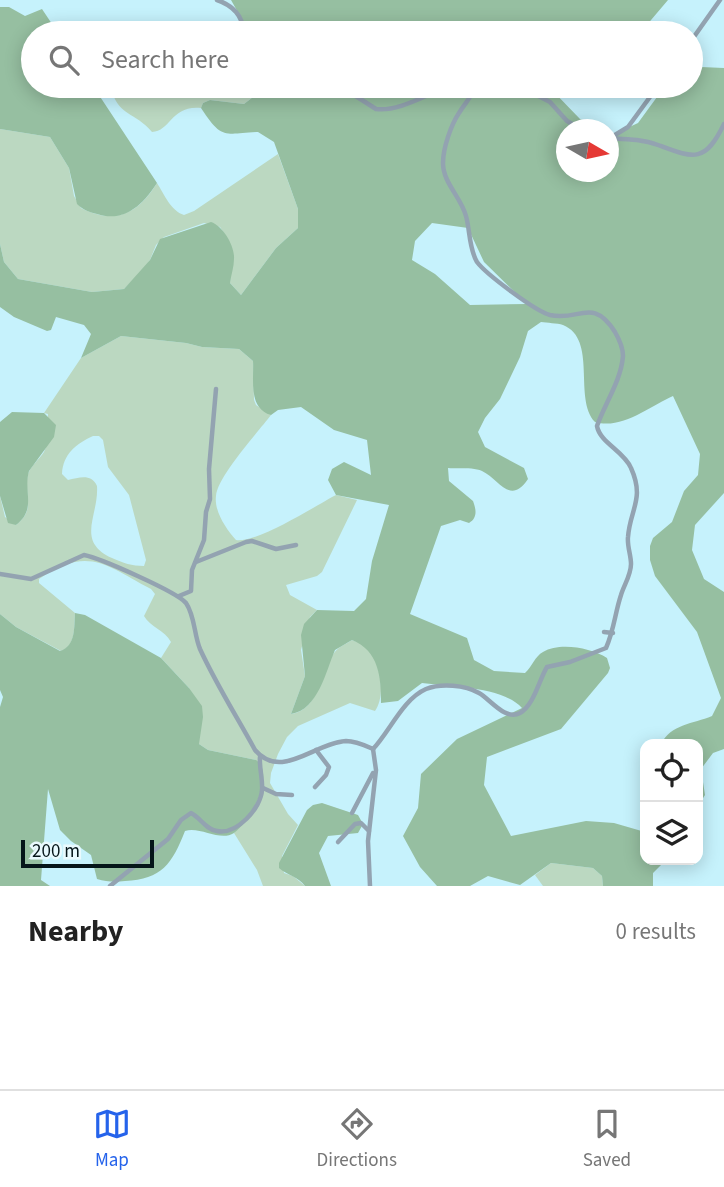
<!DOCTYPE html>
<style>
:root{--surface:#fff;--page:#f6f6f6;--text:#222;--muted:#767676;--line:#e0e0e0;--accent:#2563eb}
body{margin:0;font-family:"Source Sans 3",sans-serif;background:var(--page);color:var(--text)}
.controls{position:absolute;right:21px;bottom:21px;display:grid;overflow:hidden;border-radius:14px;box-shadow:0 4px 18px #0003}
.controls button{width:63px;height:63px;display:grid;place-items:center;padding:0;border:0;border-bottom:2px solid var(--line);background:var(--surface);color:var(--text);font:35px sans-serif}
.compass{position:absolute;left:556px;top:119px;width:63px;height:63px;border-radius:50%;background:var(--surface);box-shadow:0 4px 18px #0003;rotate:99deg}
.scale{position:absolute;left:21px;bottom:18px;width:133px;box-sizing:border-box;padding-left:7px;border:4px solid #051519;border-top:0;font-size:19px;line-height:24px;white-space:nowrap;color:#051519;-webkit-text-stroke:5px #e9fafe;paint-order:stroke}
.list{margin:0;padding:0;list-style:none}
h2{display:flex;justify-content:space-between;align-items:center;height:91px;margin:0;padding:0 28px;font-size:30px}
h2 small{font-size:23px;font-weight:400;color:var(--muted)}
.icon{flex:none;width:38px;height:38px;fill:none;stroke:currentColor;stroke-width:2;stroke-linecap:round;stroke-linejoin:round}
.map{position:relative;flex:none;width:724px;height:886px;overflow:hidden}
.search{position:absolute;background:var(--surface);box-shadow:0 4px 18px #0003;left:21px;right:21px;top:21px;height:77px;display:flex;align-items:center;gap:18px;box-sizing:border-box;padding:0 24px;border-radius:38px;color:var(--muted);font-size:26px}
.sheet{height:203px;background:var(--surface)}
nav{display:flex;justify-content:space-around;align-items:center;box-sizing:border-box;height:98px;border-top:2px solid var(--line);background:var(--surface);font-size:19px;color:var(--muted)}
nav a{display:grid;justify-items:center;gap:4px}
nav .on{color:var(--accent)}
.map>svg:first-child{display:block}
.green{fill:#bbd8c1;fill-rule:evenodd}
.forest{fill:#96bfa1;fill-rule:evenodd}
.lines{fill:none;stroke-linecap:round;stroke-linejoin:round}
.minor{stroke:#93a3b1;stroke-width:4.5}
</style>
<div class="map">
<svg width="724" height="886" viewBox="0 0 724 886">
<rect width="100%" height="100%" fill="#c6f2fc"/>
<g class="green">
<path d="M111 86H251L253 97 244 104 210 100 203 103 201 108C171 105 171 131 152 132 136 112 116 116 111 86Z"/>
<path d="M0 129 50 137 69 168 74 196 81 208C115 225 138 214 157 183 164 194 171 211 184 215L194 211 278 154 298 209V228L276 248 241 295 230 283C231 255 238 254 220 227L204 223 164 237 156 245 150 260 143 270 124 289 92 292 18 279 4 262 0 244Z"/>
<path d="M121 336 186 343 202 347 239 349 253 361 254 400 256 405 271 415C258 432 217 477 216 496 214 511 226 529 236 540 258 543 315 506 336 495L357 500 322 572 317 576 286 585 290 595 317 610 310 617 301 650 305 676 291 714C318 711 322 671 334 653 338 647 346 644 352 640 356 642 360 642 363 644 380 657 387 694 375 711L350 703 298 726 287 737 278 754 271 773 270 783 288 814 298 825 282 856 284 873 293 876 305 886H263L257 870 234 833 251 812 256 760 208 750 199 744 189 688 161 658 171 642C165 630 150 627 144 616L155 594 151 589C106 565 88 545 39 579V583L75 613C74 627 76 646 61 651L16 627 0 614V496L5 517 16 525C37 509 23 494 28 474 31 465 39 460 44 452 49 443 47 425 48 414L44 413 81 358ZM93 436H99L103 440 108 467 129 495 146 560 144 566C132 566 123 563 112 558 75 541 99 516 97 486 91 473 79 478 68 480L62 474C63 454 76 444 93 436Z"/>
<path d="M551 863 593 868 602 876 603 886H543L535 875Z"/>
</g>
<g class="forest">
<path d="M231 0H668L640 33H245L244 23Z"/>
<path d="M0 7H9L25 16 42 9 58 33H33V86H93L157 183C143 205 124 223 97 214 89 212 83 210 77 204L69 168 50 137 0 129Z"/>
<path d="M701 67 724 68V493L695 525 692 550 704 579 724 592V749L713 753 701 769 705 795 698 806V744H661C671 724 693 724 712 716L721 698 697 632 655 576 650 560V546L653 538 672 522 684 491 698 475 700 454 673 396C650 406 622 430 595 422 573 399 598 339 563 325 557 323 547 323 541 322L528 331 520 357 500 399 485 418 478 432 485 447 524 468 528 479C510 506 499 479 482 471 473 467 458 469 448 468L449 481 473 501C476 509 478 518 469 523L460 520 441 526 410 614 467 638 474 660 494 671 525 673C532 667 535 656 543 652 560 642 591 648 607 658L610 668 608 673 561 729 487 757 484 785 511 836 586 821 614 823 645 832V860H666L653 873V886H603L602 876 593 868 551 863 520 885 488 876 470 886H437L420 867 403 836 418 808 421 774 457 739 522 708C502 686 450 687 422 683L398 701 381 703C381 677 379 651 352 640L335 650C326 671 318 710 291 714L305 676 301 635 304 624 317 610 354 611 366 599 372 561 389 505 336 495 328 480 332 469 344 462 371 475 367 440 334 430 301 407 278 410 271 415C248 408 254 381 253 361L239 349 202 347 186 343 121 336 81 358 91 334 84 325 56 317 51 330 47 331 14 317 0 307V244L4 262 18 279 92 292 124 289 150 260 160 239 211 222C223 226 235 246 234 259 234 267 231 275 230 283L241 295 276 248 298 228V209L274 142 258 132C224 134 222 140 201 108L203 103 210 100 244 104 253 97 251 86H553L551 89 580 119 601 129 566 130V172H608L609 133 612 135 638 123 665 86H691V69ZM432 223 468 228 484 262 527 304 470 305 435 274 412 260 415 241Z"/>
<path d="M12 412 44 413 56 425 54 437 29 471C23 492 37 509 16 525L8 523 0 496V422Z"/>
<path d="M75 613 85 615 161 658 189 688 202 706 203 717 199 744 208 750 256 760C276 774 250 822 234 833 220 842 200 826 185 831 172 864 162 879 125 881 115 882 107 882 97 879L91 855 71 841 60 830 48 789 41 880 50 886H0V707L3 697 0 690V614L16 627 60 651C76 646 74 627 75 613Z"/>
<path d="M322 803 358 815 363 824 358 833 328 836 319 853 331 886H305C299 877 287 875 279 868V863L307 810 313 805Z"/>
</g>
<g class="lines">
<g class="minor">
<path d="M217 0C232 5 244 16 243 33"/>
<path d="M691 41 720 0"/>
<path d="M340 86 376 109C400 112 428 93 451 86"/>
<path d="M519 86 550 102 567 121 583 130"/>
<path d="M608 138C625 139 642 139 658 145 693 158 705 164 724 124"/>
<path d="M610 138 628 127 658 86"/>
<path d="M196 562 246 542 252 541 276 549 296 545"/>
<path d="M0 574 31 579 84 555C100 558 177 592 186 603 195 616 194 635 200 649 216 684 237 717 255 750 281 781 314 743 346 741 356 741 364 745 373 749"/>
<path d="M179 596 191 591 192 570 204 540 206 512 210 499 209 469 216 389"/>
<path d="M604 632 613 633"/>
<path d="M373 749C390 731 403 699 426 689 441 683 465 685 479 693 490 699 505 721 520 713 534 705 539 680 547 667L570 662 606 648C614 630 615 613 621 595 624 585 631 575 631 564 631 555 627 546 628 537 630 509 645 499 631 468 624 451 600 443 597 426 605 403 621 381 623 356 623 348 619 339 615 332 592 296 579 322 550 315 535 311 486 274 477 262 469 249 470 230 466 216 461 197 443 183 443 163 443 148 451 125 459 113 465 103 472 97 475 86"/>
<path d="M315 787 326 775 329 767 316 750"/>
<path d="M263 788 276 794 292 795"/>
<path d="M352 813 373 773"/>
<path d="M338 842 355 824 361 823 369 831"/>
<path d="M110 886 168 839 181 820 191 813C201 818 205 829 217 831 237 835 261 808 262 790 263 779 259 768 260 757"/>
<path d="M370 886 368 841 376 770 373 749"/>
</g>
</g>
</svg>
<div class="controls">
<button><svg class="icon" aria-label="locate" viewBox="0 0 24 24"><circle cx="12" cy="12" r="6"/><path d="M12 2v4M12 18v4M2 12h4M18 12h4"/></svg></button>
<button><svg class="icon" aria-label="layers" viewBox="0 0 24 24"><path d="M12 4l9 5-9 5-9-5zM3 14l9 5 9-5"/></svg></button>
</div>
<svg class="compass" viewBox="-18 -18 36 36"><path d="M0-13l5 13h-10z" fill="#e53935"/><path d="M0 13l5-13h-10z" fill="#767676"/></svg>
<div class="scale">200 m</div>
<div class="search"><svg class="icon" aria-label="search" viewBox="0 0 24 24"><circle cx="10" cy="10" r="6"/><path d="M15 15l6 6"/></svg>Search here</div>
</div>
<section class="sheet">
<h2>Nearby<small>0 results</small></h2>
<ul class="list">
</ul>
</section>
<nav>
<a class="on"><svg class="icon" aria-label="map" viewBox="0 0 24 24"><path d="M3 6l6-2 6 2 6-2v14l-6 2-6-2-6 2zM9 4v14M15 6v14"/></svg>Map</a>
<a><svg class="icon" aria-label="directions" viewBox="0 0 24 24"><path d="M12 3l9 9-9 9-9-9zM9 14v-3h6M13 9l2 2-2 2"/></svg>Directions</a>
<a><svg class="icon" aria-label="saved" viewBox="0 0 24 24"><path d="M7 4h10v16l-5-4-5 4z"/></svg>Saved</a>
</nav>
